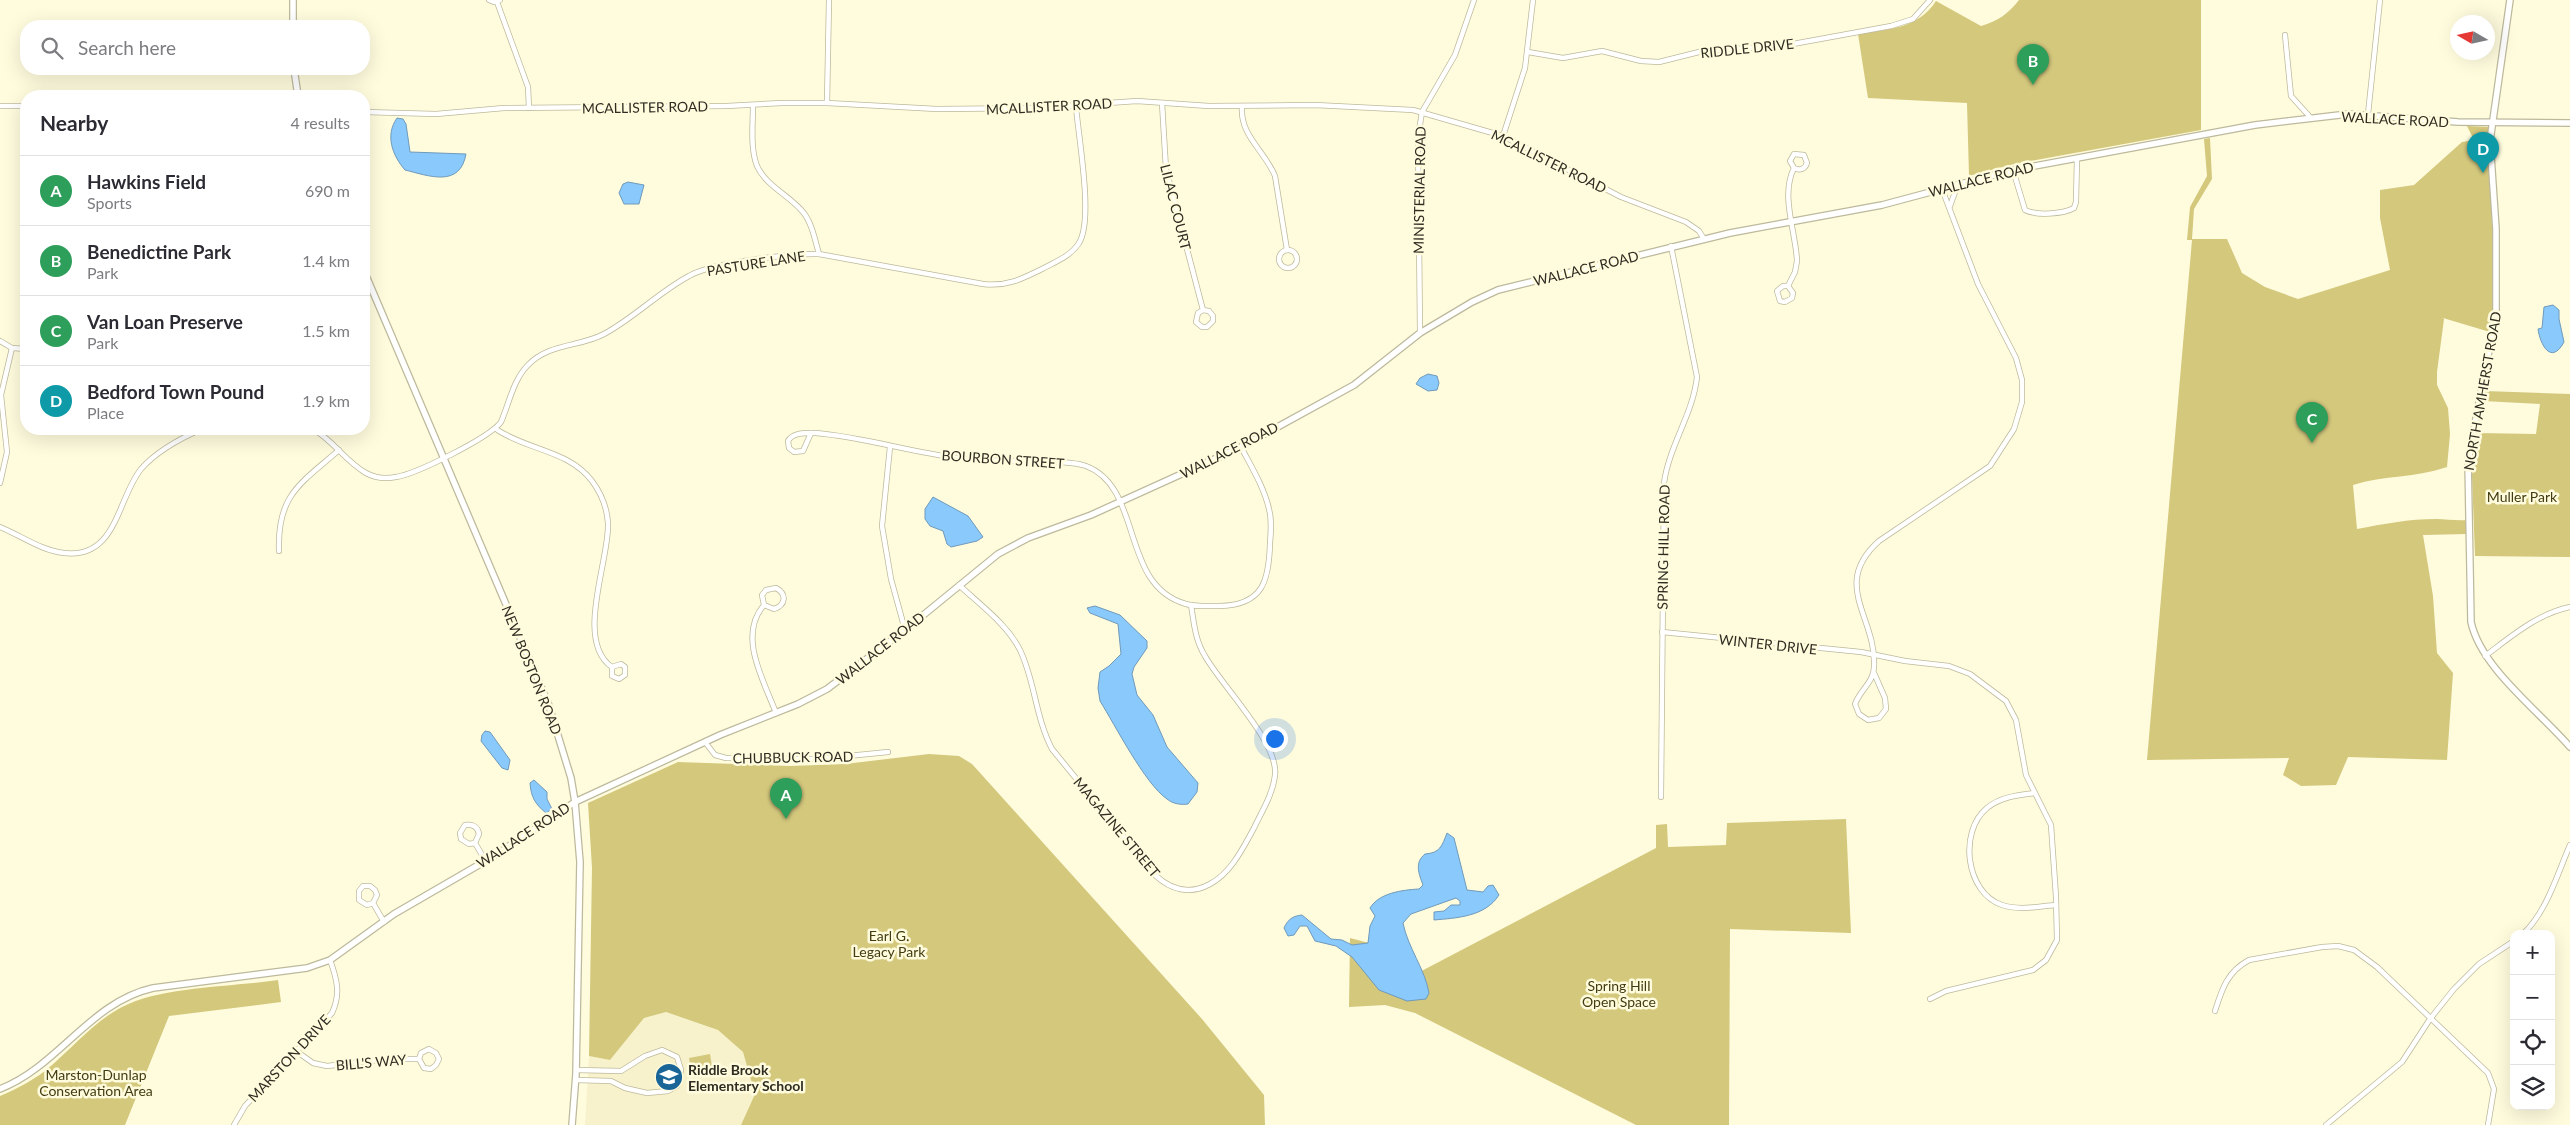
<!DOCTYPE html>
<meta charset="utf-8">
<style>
:root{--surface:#fff;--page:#f7f7f7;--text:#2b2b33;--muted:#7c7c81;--line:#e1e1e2;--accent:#0f766e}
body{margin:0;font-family:Lato,sans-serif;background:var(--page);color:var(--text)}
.controls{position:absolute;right:15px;bottom:15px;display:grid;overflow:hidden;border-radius:10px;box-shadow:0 5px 20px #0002}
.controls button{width:45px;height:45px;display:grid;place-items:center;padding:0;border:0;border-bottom:1px solid var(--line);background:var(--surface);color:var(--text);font:25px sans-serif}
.compass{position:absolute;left:2450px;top:15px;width:45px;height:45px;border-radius:50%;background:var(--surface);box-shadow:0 5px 20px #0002;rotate:279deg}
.you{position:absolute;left:1274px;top:738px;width:18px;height:18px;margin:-12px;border:4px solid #fff;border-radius:50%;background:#1a73e8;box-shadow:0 0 0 8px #1a73e833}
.badge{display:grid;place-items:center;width:32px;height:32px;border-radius:50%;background:var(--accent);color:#fff;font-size:16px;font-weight:700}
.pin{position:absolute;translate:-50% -41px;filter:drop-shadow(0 1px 2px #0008)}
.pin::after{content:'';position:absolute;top:26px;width:18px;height:15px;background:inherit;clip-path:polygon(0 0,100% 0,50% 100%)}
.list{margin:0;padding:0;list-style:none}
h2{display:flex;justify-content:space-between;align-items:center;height:65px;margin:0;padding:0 20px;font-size:21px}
h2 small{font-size:16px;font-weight:400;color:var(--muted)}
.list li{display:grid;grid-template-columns:32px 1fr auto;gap:15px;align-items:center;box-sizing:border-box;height:70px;padding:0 20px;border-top:1px solid var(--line)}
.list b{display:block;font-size:19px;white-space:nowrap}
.list p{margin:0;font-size:16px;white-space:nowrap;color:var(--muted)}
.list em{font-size:16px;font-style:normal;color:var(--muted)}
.icon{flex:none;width:28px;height:28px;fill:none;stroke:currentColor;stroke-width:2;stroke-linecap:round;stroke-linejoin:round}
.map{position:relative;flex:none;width:2570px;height:1125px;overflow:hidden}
.search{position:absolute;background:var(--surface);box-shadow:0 5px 20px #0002;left:20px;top:20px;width:350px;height:55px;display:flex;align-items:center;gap:12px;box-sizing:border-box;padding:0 18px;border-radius:20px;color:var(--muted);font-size:19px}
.panel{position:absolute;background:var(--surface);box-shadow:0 5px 20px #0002;left:20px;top:90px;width:350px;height:345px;border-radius:20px}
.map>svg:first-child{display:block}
.built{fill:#f7f2cc}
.green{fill:#d4c87d}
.water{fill:#8ac9fc;stroke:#6f9abb}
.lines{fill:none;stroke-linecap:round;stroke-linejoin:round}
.street-casing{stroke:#bdb99c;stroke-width:6}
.secondary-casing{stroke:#bdb99c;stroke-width:8}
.street{stroke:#fff;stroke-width:4.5}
.secondary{stroke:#fff;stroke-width:5.5}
.labels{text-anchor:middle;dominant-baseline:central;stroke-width:5;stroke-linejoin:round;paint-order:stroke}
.street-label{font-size:14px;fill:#2f2d22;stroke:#fffbdd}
.park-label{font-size:14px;fill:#433c12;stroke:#fffbdd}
.poi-label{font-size:14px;font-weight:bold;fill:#2f2d22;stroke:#fffbdd;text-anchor:start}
</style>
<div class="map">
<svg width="2570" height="1125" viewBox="0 0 2570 1125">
<rect width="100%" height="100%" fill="#fffbdd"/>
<path class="built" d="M666 1012 718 1030 743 1052 755 1094 741 1125H585L589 1056 610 1060 644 1018Z"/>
<g class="green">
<path d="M2019 0H2201V130L2014 164 1969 176 1967 103 1868 98 1858 34C1888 29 1918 29 1936 1L1981 26C1998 21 2008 14 2019 0Z"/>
<path d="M2467 126 2489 127 2494 293 2490 332 2443 318 2444 319 2437 372V385L2448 408 2450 434 2447 467C2416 478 2384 475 2353 485L2357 529C2383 524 2409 519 2436 519 2447 519 2456 521 2467 520L2466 534 2423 535 2433 596 2437 653 2453 673 2447 760 2348 757 2336 785 2301 786 2283 775 2289 758 2147 760 2192 240H2187L2190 207 2207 176 2204 139 2210 138 2212 179 2194 209 2192 239H2227L2242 273 2265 287 2298 299 2390 270 2380 218V190L2414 185 2462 142 2474 140Z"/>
<path d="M2485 391 2570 394V557L2475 556 2472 475 2477 433 2536 434 2540 404 2483 401Z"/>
<path d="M929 754 959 756 972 764 1202 1019 1264 1095 1265 1125H741L755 1094 743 1052 718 1030 666 1012 644 1018 610 1060 589 1056 592 868 588 803 678 762 790 766 845 764Z"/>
<path d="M1846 819 1851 933 1730 929 1729 1125H1636L1415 1013 1385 1005 1349 1007 1350 938 1392 949 1412 976 1656 848V825L1667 824 1668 847 1726 845 1727 823Z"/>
<path d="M278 980 281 1002 169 1016 125 1125H0V1096C19 1088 36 1079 52 1065 74 1046 95 1021 122 1007 162 986 232 987 278 980Z"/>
<path d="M710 1054 712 1066 691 1070 689 1058Z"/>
</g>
<g class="water">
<path d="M397 118 403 119 406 124 410 152 466 154C460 188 429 176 405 170 392 155 385 135 397 118Z"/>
<path d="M628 182 644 185 639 204H624L619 193 623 184Z"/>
<path d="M2553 305 2559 310V319L2564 342C2551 366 2540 344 2538 329L2542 328 2544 307Z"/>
<path d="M1428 374 1437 376 1439 383 1437 390 1428 391 1416 384 1420 378Z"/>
<path d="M933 497 968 516 983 537 977 541 951 547 947 544 943 531 930 526 925 519V509Z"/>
<path d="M1095 606 1120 615 1147 641V648L1134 667 1132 674 1137 695 1153 715 1167 747 1198 783 1197 792 1188 804C1181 805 1173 804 1167 799 1145 784 1115 725 1100 701L1098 688 1100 672 1109 666 1121 654 1118 624 1090 613 1087 608Z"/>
<path d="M485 731 490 732 510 760 508 770 502 768 481 741 482 735Z"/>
<path d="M534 780 547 792V799L552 809 546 813C535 804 531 797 530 783Z"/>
<path d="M1447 833 1454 838 1467 890 1483 892 1488 886 1493 885 1499 895C1485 917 1456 918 1434 920V912L1444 911 1451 905H1460V901L1456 898 1411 914 1403 923C1408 948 1425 969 1429 993L1426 999 1407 1001 1379 990 1352 957 1336 946 1315 941 1307 926H1300L1294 935 1288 936 1284 928C1288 919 1293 916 1302 915L1331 939 1342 940 1352 945 1368 943 1370 926 1375 916 1370 908C1379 893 1402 890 1419 889L1423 885C1419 874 1414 863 1425 854 1440 853 1442 846 1447 833Z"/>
</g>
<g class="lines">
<defs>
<g id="street">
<path d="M489 0 494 2 500 0"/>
<path d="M497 2 528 87 529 108"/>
<path d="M2285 35 2291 96 2310 117"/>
<path d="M1528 52 1563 58 1602 51 1641 61 1659 62 1703 51 1782 46 1891 26 1913 19 1930 0"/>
<path d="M827 103 829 0"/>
<path d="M1162 103 1166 169 1203 310 1198 313 1196 322 1202 327H1207L1213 321V316L1209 311 1203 310"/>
<path d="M753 105C753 124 750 148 757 166 766 186 789 195 803 212 812 223 815 240 819 254"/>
<path d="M0 106H26"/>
<path d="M1242 107C1240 136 1265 151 1275 176L1287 250"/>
<path d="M364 112 436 114 504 108 727 106 782 103H827L937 109 1036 108 1137 101 1209 106 1315 105 1413 110 1503 136 1621 197 1686 222 1699 231 1704 239"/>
<path d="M2368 114 2380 0"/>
<path d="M1503 136 1525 68 1533 0"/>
<path d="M2013 170 2025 210C2037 216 2063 214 2074 208L2076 202 2077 158"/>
<path d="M1950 206 1958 184"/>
<circle cx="1288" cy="259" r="9"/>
<path d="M1788 286 1793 293 1792 298 1785 302 1780 301 1777 291 1783 286H1788L1795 272 1797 261C1796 232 1780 196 1794 168L1790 161 1794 154 1804 155 1807 163C1805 169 1800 171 1794 168"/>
<path d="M1420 333 1418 137 1422 112 1455 55 1474 0"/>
<path d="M0 341 12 348 26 349"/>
<path d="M313 429C333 440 346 462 366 473 375 478 386 479 396 477 416 474 489 438 501 422 509 404 513 380 528 365 549 343 580 347 604 334 634 318 659 292 689 276 711 263 792 253 819 254L983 284C1006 287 1022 279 1042 269 1055 262 1071 256 1079 243 1094 219 1078 136 1076 106"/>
<path d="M496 429C526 450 569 450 592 481 601 493 607 508 608 523 610 559 574 641 612 667V676L619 679 625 675V667L621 664 612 667"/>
<path d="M811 433 803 451 794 452 789 448 788 441C793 432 806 433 816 433 863 437 910 452 958 458 987 462 1019 460 1048 462 1060 462 1075 462 1086 466 1144 488 1119 585 1186 604 1197 607 1209 606 1220 606 1263 605 1269 581 1270 543 1271 531 1272 520 1269 509 1264 487 1251 466 1241 447"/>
<path d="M890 447 882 526 891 579 905 630"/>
<path d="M0 483 7 452 1 395 12 348"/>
<path d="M0 527C20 535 42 551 64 553 117 559 117 499 141 469 156 452 181 438 202 429"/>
<path d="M279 551C277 495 300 484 339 450"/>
<path d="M959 585C979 604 1007 624 1020 650 1035 681 1035 716 1052 749L1155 875C1171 890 1190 895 1210 884 1231 873 1243 848 1254 828 1262 811 1273 794 1275 775 1279 743 1221 685 1205 656 1195 640 1194 623 1191 605"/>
<path d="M764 605 762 595 766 590 776 588C787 594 786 605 774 609L764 605C737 636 764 681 776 713"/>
<path d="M1662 632 1861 652 1905 661 1949 666 1970 674 2006 701 2016 720 2026 775 2051 825 2056 897 2057 940 2046 960 2033 970 1946 991 1930 999"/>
<path d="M2485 656C2512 636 2537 614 2570 607"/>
<path d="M1874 673 1885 698 1886 709 1879 718 1868 720 1859 714 1855 704C1860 690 1874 682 1874 667 1877 617 1830 585 1879 541L1990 466 2014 429 2022 402V380L2016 358 1978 284 1942 189"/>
<path d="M705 742 715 755 726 758 818 759 888 752"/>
<path d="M2034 793C2018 795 2000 797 1987 808 1958 832 1966 893 2002 905 2019 911 2040 906 2056 905"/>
<path d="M1661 797 1664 483C1669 446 1693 414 1697 377L1671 246"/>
<path d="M475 843 469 844 461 839 460 833 465 825C473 824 478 827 479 834L475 843 485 860"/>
<path d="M373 903 377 895 375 890 370 886H363L359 891V900L367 905 373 903 384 922"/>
<path d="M2523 934C2547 911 2557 875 2570 845"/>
<path d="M2215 1011C2222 989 2227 972 2249 960L2322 947 2338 946 2354 950 2377 967 2488 1073 2494 1089 2488 1125"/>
<path d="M296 1051 313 1063 327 1066 388 1059H419L424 1068 431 1069 436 1065 439 1059 436 1053 429 1049 421 1053 419 1059"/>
<path d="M576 1080 611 1081 625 1088 647 1093 668 1091 677 1086 681 1070 677 1057 662 1050 645 1056 621 1071 576 1070"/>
<path d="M234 1125 245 1106 332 1013C341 994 337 979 330 960"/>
<path d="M2326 1125 2402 1062 2430 1019 2454 989 2479 964 2514 941"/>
</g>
<g id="secondary">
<path d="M2510 0 2490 141 2496 229V313L2468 461 2471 622C2481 668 2539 711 2570 747"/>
<path d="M293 26V0"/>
<path d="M294 69 298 96"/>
<path d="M364 271 548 703 571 778 575 802 580 862 576 1074 572 1125"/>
<path d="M0 1089C59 1066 90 1002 153 988L307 968 330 960 394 914 494 856 575 802 720 735 798 704 827 689 905 630 998 554 1028 538 1091 515 1241 447 1354 385 1420 333 1472 302 1498 290 1730 233 1882 205 2013 170 2255 125 2348 114 2458 122 2570 123"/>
</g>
</defs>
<use href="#street" class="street-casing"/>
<use href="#secondary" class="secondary-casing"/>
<use href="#street" class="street"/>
<use href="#secondary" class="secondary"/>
</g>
<defs>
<symbol id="school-disc" viewBox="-11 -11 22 22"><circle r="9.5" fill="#1a6598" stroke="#fffbdd"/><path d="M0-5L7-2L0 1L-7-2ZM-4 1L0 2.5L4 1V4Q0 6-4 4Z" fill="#fff"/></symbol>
</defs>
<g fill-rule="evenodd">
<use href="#school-disc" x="653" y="1061" width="32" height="32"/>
</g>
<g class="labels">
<g class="street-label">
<text transform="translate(1747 48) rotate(-6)">RIDDLE DRIVE</text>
<text transform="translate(1049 106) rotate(-3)">MCALLISTER ROAD</text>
<text transform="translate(645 107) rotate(-1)">MCALLISTER ROAD</text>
<text transform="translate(2395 119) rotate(3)">WALLACE ROAD</text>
<text transform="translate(1549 161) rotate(26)">MCALLISTER ROAD</text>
<text transform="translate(1981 179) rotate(-14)">WALLACE ROAD</text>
<text transform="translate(1419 190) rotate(-89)">MINISTERIAL ROAD</text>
<text transform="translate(1176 207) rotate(76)">LILAC COURT</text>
<text transform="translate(756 263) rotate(-9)">PASTURE LANE</text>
<text transform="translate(1586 268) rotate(-14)">WALLACE ROAD</text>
<text transform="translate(2482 391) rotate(-80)">NORTH AMHERST ROAD</text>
<text transform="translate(1229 450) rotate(-27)">WALLACE ROAD</text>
<text transform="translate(1003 459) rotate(4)">BOURBON STREET</text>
<text transform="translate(1663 547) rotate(-89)">SPRING HILL ROAD</text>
<text transform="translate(1768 644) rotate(6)">WINTER DRIVE</text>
<text transform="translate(880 648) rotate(-38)">WALLACE ROAD</text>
<text transform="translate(532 670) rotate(68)">NEW BOSTON ROAD</text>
<text transform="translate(793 757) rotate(-1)">CHUBBUCK ROAD</text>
<text transform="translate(1117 827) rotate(50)">MAGAZINE STREET</text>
<text transform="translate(523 835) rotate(-33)">WALLACE ROAD</text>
<text transform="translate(289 1058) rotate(-47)">MARSTON DRIVE</text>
<text transform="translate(371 1062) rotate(-5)">BILL'S WAY</text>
</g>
<g class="park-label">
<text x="2522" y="496">Muller Park</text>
<text x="889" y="935">Earl G.<tspan x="889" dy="16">Legacy Park</tspan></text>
<text x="1619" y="985">Spring Hill<tspan x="1619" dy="16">Open Space</tspan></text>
<text x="96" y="1074">Marston-Dunlap<tspan x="96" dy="16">Conservation Area</tspan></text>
</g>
<g class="poi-label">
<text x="688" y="1069">Riddle Brook<tspan x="688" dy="16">Elementary School</tspan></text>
</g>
</g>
</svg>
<div class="controls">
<button>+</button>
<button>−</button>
<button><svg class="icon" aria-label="locate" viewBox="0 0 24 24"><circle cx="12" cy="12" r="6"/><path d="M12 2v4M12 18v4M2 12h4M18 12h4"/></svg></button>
<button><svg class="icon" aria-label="layers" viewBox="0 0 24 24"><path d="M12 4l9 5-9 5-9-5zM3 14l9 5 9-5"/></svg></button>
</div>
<svg class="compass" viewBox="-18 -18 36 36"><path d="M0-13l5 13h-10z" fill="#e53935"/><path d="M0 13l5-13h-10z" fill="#7c7c81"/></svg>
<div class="you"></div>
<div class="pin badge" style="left:786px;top:819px;background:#2e9e5b">A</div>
<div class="pin badge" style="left:2033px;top:85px;background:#2e9e5b">B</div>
<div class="pin badge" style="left:2312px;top:443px;background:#2e9e5b">C</div>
<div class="pin badge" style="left:2483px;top:173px;background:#0f9aa8">D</div>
<div class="search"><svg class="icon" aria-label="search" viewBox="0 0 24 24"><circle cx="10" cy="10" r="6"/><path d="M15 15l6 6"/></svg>Search here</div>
<section class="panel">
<h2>Nearby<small>4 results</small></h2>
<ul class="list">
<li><span class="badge" style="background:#2e9e5b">A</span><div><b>Hawkins Field</b><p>Sports</p></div><em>690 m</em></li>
<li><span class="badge" style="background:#2e9e5b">B</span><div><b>Benedictine Park</b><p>Park</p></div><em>1.4 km</em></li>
<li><span class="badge" style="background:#2e9e5b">C</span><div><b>Van Loan Preserve</b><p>Park</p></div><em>1.5 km</em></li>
<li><span class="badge" style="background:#0f9aa8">D</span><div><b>Bedford Town Pound</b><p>Place</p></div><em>1.9 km</em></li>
</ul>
</section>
</div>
